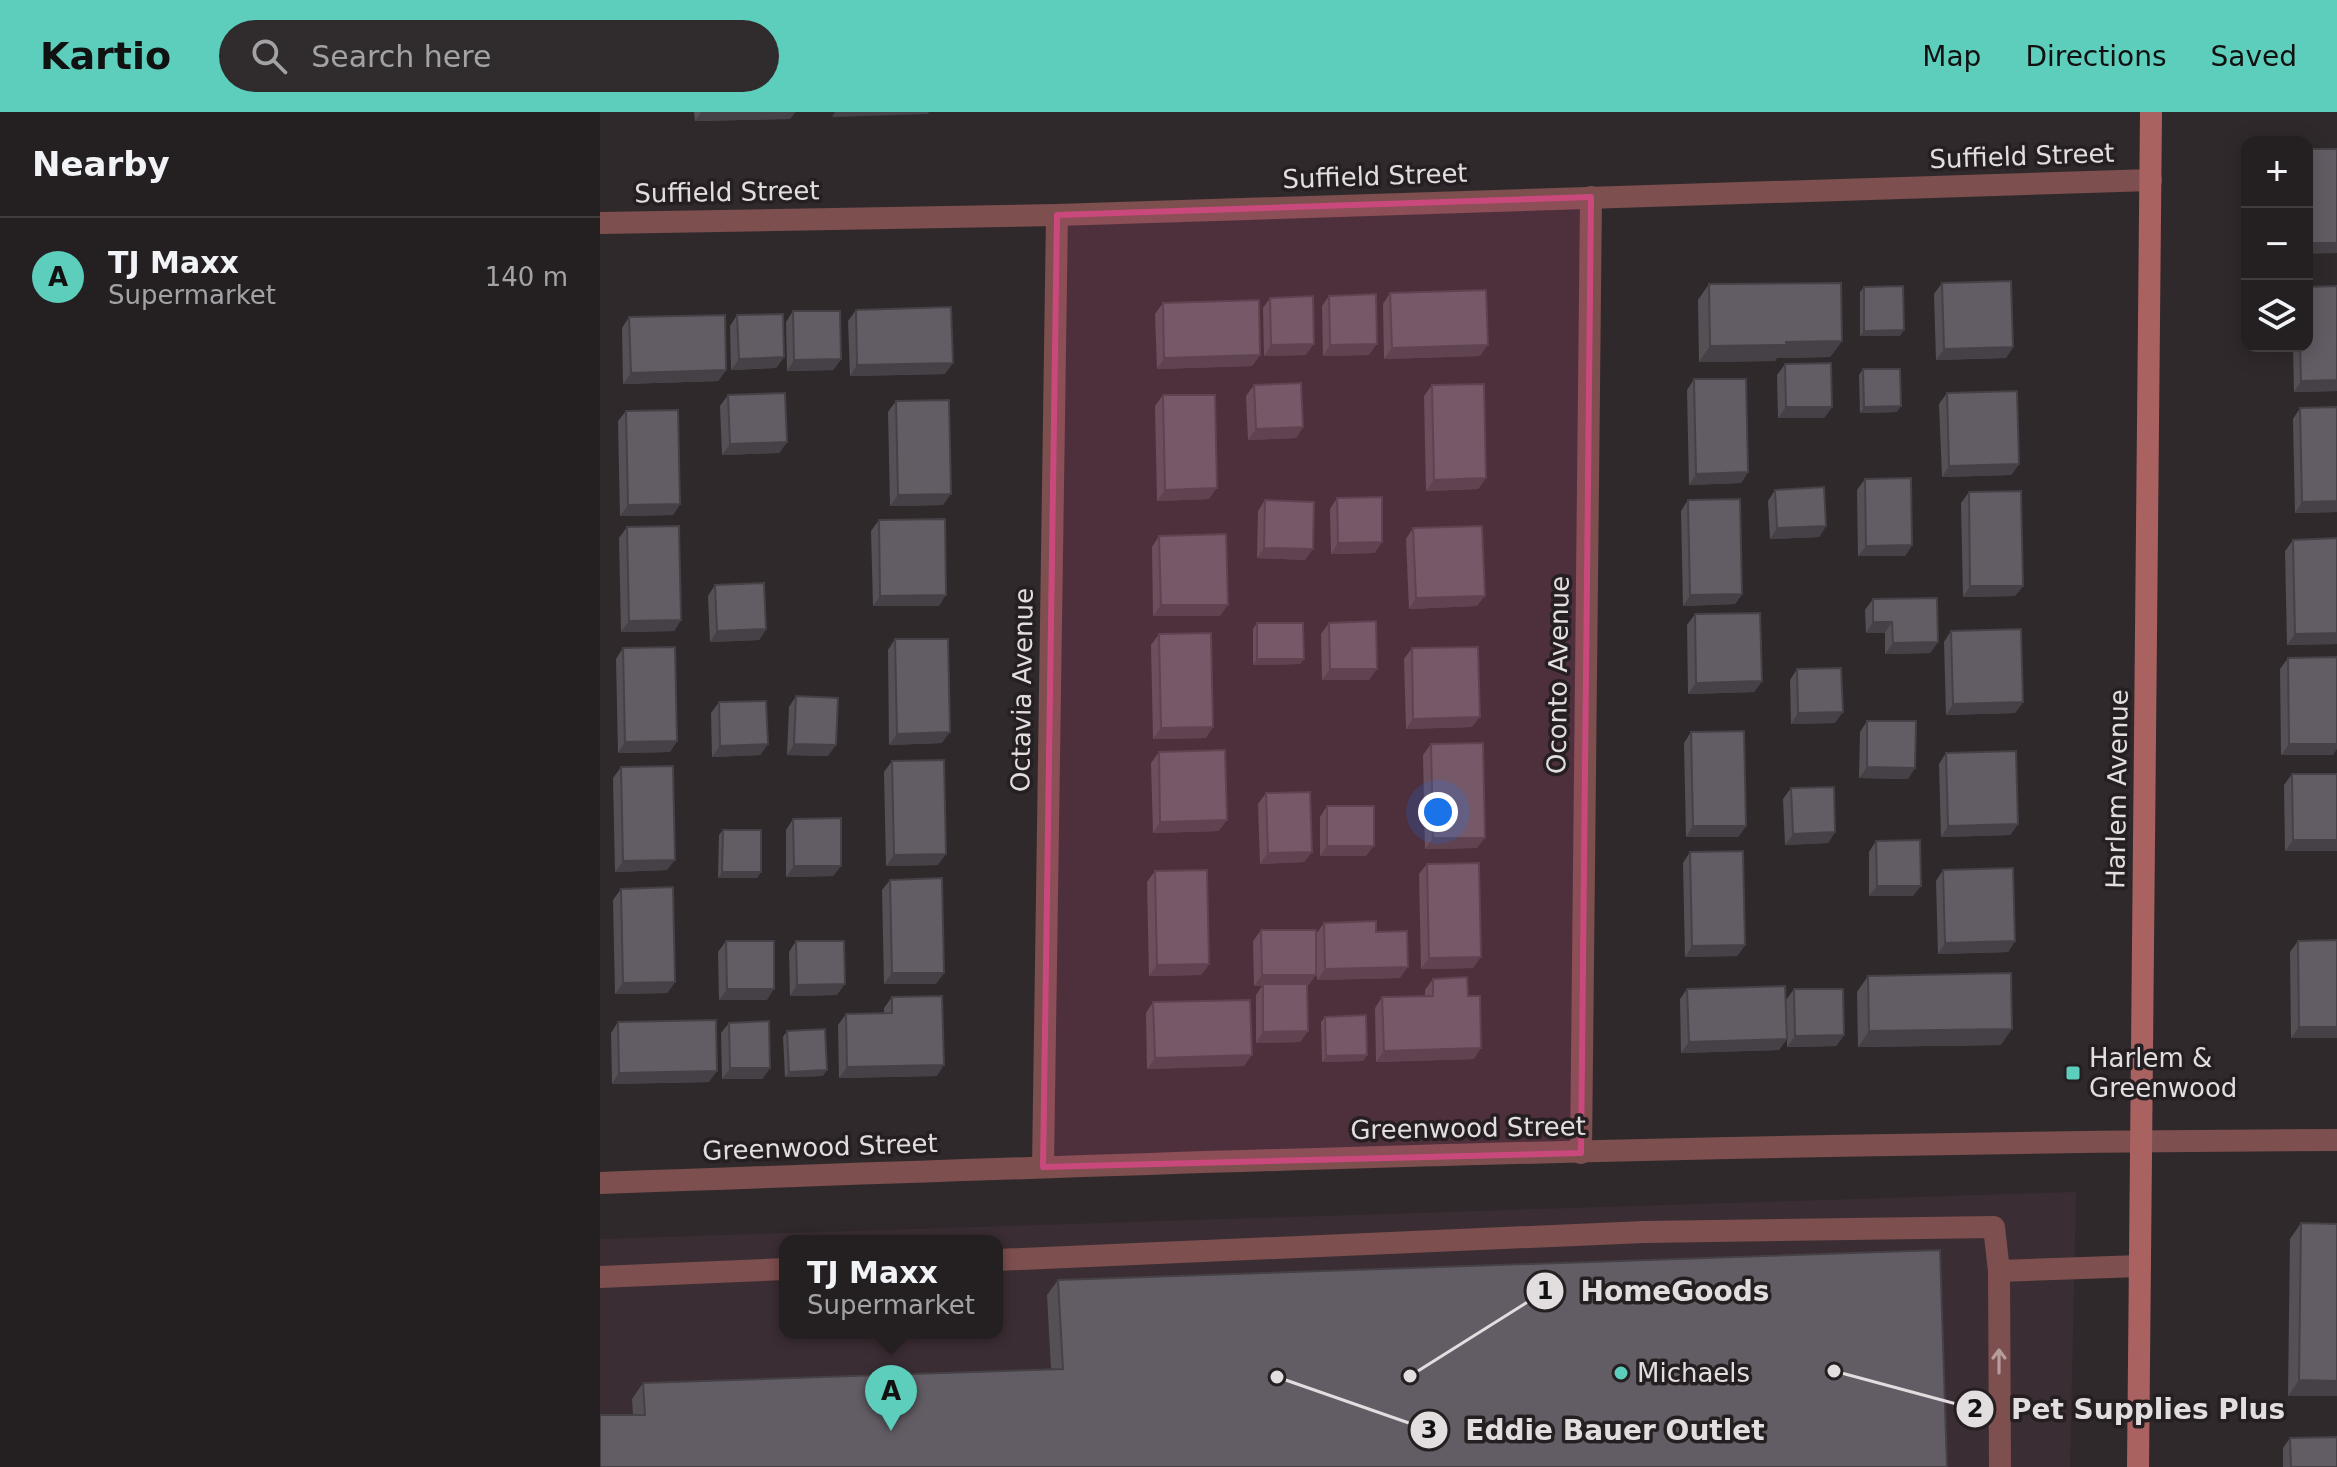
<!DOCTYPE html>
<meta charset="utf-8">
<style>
:root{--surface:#241f21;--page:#302c2e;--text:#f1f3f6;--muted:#a3a2a5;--line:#413d3f;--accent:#5ccebb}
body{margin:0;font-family:"DejaVu Sans",sans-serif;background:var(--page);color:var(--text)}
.controls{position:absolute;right:24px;top:24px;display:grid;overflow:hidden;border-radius:16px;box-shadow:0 4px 20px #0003}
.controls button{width:72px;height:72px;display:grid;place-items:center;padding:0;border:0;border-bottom:2px solid var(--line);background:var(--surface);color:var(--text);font:40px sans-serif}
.you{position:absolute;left:838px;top:700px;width:28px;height:28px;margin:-20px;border:6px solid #fff;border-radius:50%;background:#1a73e8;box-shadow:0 0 0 12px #1a73e833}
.badge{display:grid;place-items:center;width:52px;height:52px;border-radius:50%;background:var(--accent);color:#111;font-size:26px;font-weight:700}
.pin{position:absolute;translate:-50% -66px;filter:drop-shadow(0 2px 4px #0008)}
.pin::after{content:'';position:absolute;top:42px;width:28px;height:24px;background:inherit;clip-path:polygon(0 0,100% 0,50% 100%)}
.popup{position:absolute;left:179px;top:1123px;width:224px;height:104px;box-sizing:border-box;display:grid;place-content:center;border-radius:16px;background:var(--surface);filter:drop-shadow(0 2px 6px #0005);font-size:26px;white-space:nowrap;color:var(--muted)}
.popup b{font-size:30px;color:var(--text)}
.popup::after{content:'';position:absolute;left:50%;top:100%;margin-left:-16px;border:16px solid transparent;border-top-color:var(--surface)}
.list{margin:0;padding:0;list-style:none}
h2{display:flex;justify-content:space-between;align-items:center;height:104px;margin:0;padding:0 32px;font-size:34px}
h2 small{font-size:26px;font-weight:400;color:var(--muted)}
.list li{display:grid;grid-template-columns:52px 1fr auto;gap:24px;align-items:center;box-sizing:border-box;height:120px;padding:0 32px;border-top:2px solid var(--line)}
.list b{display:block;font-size:30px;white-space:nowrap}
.list p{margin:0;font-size:26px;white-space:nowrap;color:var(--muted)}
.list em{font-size:26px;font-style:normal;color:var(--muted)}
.icon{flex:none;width:44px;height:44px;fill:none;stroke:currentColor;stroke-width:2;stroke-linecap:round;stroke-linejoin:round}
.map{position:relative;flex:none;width:1737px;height:1355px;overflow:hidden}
header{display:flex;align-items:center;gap:48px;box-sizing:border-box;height:112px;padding:0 40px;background:var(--accent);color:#111}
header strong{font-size:38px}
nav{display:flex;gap:44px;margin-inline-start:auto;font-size:28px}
.search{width:560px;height:72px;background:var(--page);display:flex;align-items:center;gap:20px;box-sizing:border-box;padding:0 28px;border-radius:44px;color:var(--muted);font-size:30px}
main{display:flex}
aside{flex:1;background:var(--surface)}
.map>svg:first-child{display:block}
.built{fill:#3b2d34;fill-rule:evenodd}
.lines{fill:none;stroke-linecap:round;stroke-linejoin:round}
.service{stroke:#7d4f4e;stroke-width:22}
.minor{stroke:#7d4f4e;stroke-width:22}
.secondary{stroke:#aa6261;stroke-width:22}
.wall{fill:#545056}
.shaded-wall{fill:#454146}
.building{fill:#625d64;stroke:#454146;stroke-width:2}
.oneway{stroke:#b59d9e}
.marked{fill:#ca497c;fill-opacity:0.2;stroke:#ca497c;stroke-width:6;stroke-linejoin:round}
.poi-dot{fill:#5ccebb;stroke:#261f22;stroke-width:3}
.labels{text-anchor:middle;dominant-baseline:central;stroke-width:7;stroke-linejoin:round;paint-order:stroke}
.street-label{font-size:26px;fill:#e2dddf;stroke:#261f22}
.poi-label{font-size:26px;fill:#e2dddf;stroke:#261f22;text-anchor:start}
.leader{fill:none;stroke:#e2dddf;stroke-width:3}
.callout-dot{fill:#e2dddf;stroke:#261f22;stroke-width:3}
.mark-label{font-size:24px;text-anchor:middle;font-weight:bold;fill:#111}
.callout-label{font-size:28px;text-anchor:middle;font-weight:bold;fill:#e2dddf;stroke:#261f22;stroke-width:7;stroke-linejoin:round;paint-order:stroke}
</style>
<header>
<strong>Kartio</strong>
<div class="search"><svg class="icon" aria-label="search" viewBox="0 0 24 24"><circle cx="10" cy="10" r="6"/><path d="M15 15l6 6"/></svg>Search here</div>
<nav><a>Map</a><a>Directions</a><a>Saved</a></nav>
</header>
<main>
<aside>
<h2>Nearby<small></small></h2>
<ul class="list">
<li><span class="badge">A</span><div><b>TJ Maxx</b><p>Supermarket</p></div><em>140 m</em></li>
</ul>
</aside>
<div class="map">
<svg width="1737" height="1355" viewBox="0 0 1737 1355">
<rect width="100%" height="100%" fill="#30292c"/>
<path class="built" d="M1476 1080 1470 1355H0V1127ZM185 1129H397V1221H185Z"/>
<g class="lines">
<g class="service">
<path d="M397 1148 1044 1120 1394 1115 1399 1159 1400 1355"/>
<path d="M1399 1159 1540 1154"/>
<path d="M0 1165 185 1157"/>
</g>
<g class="minor">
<path d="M0 111 457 103 1551 68"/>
<path d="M981 1041 991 85"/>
<path d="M443 1055 457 103"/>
<path d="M0 1071C579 1050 1158 1030 1737 1028"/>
</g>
<path class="secondary" d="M1538 1355 1551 0"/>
</g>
<g class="wall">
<path d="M94 0H195L190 7 95 9Z"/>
<path d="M1342 171 1413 235 1406 246 1336 248 1334 182Z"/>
<path d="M1109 172 1242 229 1230 245 1177 246 1175 249 1099 250 1098 188Z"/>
<path d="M1264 175 1300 224H1260V180Z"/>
<path d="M790 181 880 244 784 247 783 192Z"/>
<path d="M729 184 769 243 723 244 722 194Z"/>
<path d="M670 186 706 243 664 244 663 196Z"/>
<path d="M563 191 660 243 652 254 557 257 555 202Z"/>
<path d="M256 198 345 262 250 264 248 209Z"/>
<path d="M193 199 241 247 233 258 187 259 186 210Z"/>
<path d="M137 203 184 245 176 256 131 258 130 214Z"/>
<path d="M29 205 126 258 118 269 23 272 22 216Z"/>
<path d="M1693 234H1707L1737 279 1694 280Z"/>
<path d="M1185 252 1232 295 1224 306H1178L1177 263Z"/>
<path d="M1263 257 1297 300 1260 301 1259 263Z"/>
<path d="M1094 267 1148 360 1141 371 1089 373 1087 278Z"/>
<path d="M654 273 703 315 696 326 648 328 646 284Z"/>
<path d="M832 273 886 366 878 377 826 379 824 284Z"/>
<path d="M1347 281 1419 352 1411 363 1342 365 1339 292Z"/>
<path d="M128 283 187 330 179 341 122 343 120 294Z"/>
<path d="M563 283 609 387 557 389 555 294Z"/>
<path d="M296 289 343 393 290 394 288 300Z"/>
<path d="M1700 296 1737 400 1695 401 1693 307Z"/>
<path d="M26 299 80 392 73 403 20 404 18 309Z"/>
<path d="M1265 367 1312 433 1305 444H1258L1257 378Z"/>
<path d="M1175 378 1226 414 1219 425 1170 427 1168 389Z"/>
<path d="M1369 380 1423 474 1415 484 1363 485 1361 391Z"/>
<path d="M737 386 775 441 731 442 730 397Z"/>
<path d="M665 388 705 448 657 446 658 399Z"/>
<path d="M1088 388 1142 482 1135 492 1083 494 1081 399Z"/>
<path d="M279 408 339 494H273L271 419Z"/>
<path d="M27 415 81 508 74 519 21 520 19 426Z"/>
<path d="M813 416 877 494 809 497 806 427Z"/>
<path d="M559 424 620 504H553L552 435Z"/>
<path d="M1737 426V532L1687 533 1685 439 1693 428Z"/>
<path d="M115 473 166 517 159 528 110 530 108 484Z"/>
<path d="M1273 487 1338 530 1330 541 1285 542V521H1266L1265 498Z"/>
<path d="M1095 502 1162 569 1154 580 1088 582 1087 513Z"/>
<path d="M657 511 704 547 700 552 653 553V517Z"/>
<path d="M729 511 769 568H722L721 522Z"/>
<path d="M1351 519 1423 590 1415 601 1346 603 1344 530Z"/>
<path d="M559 522 606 626 553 627 551 533Z"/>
<path d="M295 527 342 631 289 633 288 538Z"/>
<path d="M23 536 77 629 70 640 18 641 16 547Z"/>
<path d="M812 536 872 615 806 617 804 547Z"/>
<path d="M1688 546 1733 643H1681L1680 557Z"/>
<path d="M1197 557 1235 611 1191 612 1190 568Z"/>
<path d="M196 584 228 644 187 643 189 595Z"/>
<path d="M119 590 168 632 160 643 112 645 111 601Z"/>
<path d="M1267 609 1308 667 1259 666 1260 620Z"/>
<path d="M1091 620 1146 714 1138 725H1086L1084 631Z"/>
<path d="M831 632 877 736 825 737 823 643Z"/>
<path d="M559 640 619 719 553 721 551 651Z"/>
<path d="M1346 641 1418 712 1410 723 1341 725 1339 652Z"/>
<path d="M292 649 338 753 286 754 284 660Z"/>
<path d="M21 655 67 758 15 760 13 666Z"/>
<path d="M1692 662 1737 739H1685L1684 673Z"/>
<path d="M1191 676 1235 720 1228 731 1185 733 1183 687Z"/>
<path d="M666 681 712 740 704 750 660 752 658 692Z"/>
<path d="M727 694 766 744H720V705Z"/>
<path d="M193 707 241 754 233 764 186 765V718Z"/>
<path d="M123 718 161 760 157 766H118L119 723Z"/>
<path d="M1276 729 1313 784H1269V740Z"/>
<path d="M1090 740 1145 833 1137 844 1085 845 1083 751Z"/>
<path d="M827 752 873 856 821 857 819 762Z"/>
<path d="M1343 758 1415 829 1408 840 1338 842 1336 769Z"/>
<path d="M555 759 609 852 601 863 549 864 547 770Z"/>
<path d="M290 768 336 872H284L282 778Z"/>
<path d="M21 777 75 870 67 881 15 882 13 788Z"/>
<path d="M724 811 776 820 800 866 717 868 716 822Z"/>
<path d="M661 818 716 863 707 874 708 919 700 930 656 931V883L662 874H654L653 829Z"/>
<path d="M1737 828V926H1691L1690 840 1698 829Z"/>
<path d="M126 829 167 888H119L118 840Z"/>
<path d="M196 829 237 883 190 884 189 840Z"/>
<path d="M1268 864 1401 933 1258 935 1257 880Z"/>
<path d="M833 867 868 884 874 947 776 950 775 896 782 885 825 884V878Z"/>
<path d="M1087 877 1187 927 1179 938 1081 941 1080 887Z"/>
<path d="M1194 877 1244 923 1236 934 1187 935 1186 888Z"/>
<path d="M292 885 337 964 239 966 238 913 246 902 284 901V896Z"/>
<path d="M553 890 644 954 547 957 546 901Z"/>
<path d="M725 905 767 943 763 949 722 950 721 910Z"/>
<path d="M18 910 109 970 12 972 11 921Z"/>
<path d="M129 911 170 956 162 967H122L121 921Z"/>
<path d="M187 919 223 964 185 965 183 925Z"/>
<path d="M1701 1111 1737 1284H1688L1690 1127Z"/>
<path d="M458 1168 1347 1355 33 1303 32 1287 43 1271 451 1257 447 1183Z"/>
<path d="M1690 1326 1737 1355H1683V1336Z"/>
</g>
<g class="shaded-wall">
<path d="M101 0H195L190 7 95 9Z"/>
<path d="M235 0H329L328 2 232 5Z"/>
<path d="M1707 131H1737V141L1707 142Z"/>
<path d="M1304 218 1300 224H1260L1264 219Z"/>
<path d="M1242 229 1230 245 1177 246 1175 249 1099 250 1110 234Z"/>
<path d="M714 232 706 243 664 244 671 233Z"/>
<path d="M777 232 769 243 723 244 730 233Z"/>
<path d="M888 233 880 244 784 247 792 236Z"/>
<path d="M1413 235 1406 246 1336 248 1344 237Z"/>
<path d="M660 243 652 254 557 257 564 246Z"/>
<path d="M184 245 176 256 131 258 139 247Z"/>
<path d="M241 247 233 258 187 259 194 248Z"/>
<path d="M353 251 345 262 250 264 257 253Z"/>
<path d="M126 258 118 269 23 272 31 261Z"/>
<path d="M1737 268V279L1694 280 1701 269Z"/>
<path d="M1301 294 1297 300 1260 301 1264 295Z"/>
<path d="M1186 295H1232L1224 306H1178Z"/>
<path d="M703 315 696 326 648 328 656 317Z"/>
<path d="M187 330 179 341 122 343 130 332Z"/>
<path d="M1419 352 1411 363 1342 365 1349 354Z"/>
<path d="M1148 360 1141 371 1089 373 1096 362Z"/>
<path d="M886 366 878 377 826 379 834 368Z"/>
<path d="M617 376 609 387 557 389 565 378Z"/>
<path d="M351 382 343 393 290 394 298 383Z"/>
<path d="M1737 389V400L1695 401 1702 390Z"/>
<path d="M80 392 73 403 20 404 28 393Z"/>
<path d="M1226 414 1219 425 1170 427 1177 416Z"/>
<path d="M782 430 775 441 731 442 738 431Z"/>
<path d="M1312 433 1305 444H1258L1266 434Z"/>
<path d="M664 436 713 437 705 448 657 446Z"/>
<path d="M1370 474H1423L1415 484 1363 485Z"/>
<path d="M1142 482 1135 492 1083 494 1090 483Z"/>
<path d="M346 483 339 494H273L280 484Z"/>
<path d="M885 484 877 494 809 497 816 486Z"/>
<path d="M561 493H628L620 504H553Z"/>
<path d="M81 508 74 519 21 520 29 509Z"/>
<path d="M1273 510H1292L1285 521H1266Z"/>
<path d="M166 517 159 528 110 530 117 519Z"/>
<path d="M1737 521V532L1687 533 1695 522Z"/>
<path d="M1338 530 1330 541 1285 542 1293 531Z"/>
<path d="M657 547H704L700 552 653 553Z"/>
<path d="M730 557H777L769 568H722Z"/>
<path d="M1162 569 1154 580 1088 582 1096 571Z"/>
<path d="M1423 590 1415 601 1346 603 1353 592Z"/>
<path d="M1243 600 1235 611 1191 612 1198 601Z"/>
<path d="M880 605 872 615 806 617 813 607Z"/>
<path d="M613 615 606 626 553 627 561 616Z"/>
<path d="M350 620 342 631 289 633 297 622Z"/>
<path d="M77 629 70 640 18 641 25 630Z"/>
<path d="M168 632 160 643 112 645 120 634Z"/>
<path d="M194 632 236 633 228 644 187 643Z"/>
<path d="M1689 632H1737V637L1733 643H1681Z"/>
<path d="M1267 655 1315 656 1308 667 1259 666Z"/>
<path d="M627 708 619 719 553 721 560 710Z"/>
<path d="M1418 712 1410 723 1341 725 1348 714Z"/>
<path d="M1093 714H1146L1138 725H1086Z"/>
<path d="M1235 720 1228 731 1185 733 1193 722Z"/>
<path d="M833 726H885L877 736 825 737Z"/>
<path d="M1693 728H1737V739H1685Z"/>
<path d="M727 734H774L766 744H720Z"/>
<path d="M712 740 704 750 660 752 668 741Z"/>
<path d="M346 742 338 753 286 754 294 743Z"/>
<path d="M75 748 67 758 15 760 23 749Z"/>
<path d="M194 754H241L233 764 186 765Z"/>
<path d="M122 760H161L157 766H118Z"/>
<path d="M1277 774H1321L1313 784H1269Z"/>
<path d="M1415 829 1408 840 1338 842 1345 831Z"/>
<path d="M1145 833 1137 844 1085 845 1092 834Z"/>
<path d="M881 845 873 856 821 857 829 846Z"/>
<path d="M609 852 601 863 549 864 557 853Z"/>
<path d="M808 855 800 866 717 868 725 857Z"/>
<path d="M292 861H344L336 872H284Z"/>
<path d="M662 863H716L708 874H663V872L662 874H654Z"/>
<path d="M75 870 67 881 15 882 23 871Z"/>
<path d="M245 872 237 883 190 884 197 873Z"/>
<path d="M127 877H174L167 888H119Z"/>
<path d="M1699 915H1737V926H1691Z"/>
<path d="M1412 917 1401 933 1258 935 1269 919Z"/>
<path d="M708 919 700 930 656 931 663 920Z"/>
<path d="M1244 923 1236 934 1187 935 1195 924Z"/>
<path d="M1187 927 1179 938 1081 941 1089 930Z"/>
<path d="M881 936 874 947 776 950 784 939Z"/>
<path d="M652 943 644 954 547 957 555 946Z"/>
<path d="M767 943 763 949 722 950 726 944Z"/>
<path d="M344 953 337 964 239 966 247 955Z"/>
<path d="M130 956H170L162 967H122Z"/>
<path d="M227 958 223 964 185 965 189 960Z"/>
<path d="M117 959 109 970 12 972 19 961Z"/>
<path d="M1699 1268 1737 1269V1284H1688Z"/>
</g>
<g class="building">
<rect x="1707" y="37" width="30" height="94"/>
<path d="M1411 169 1413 235 1344 237 1342 171Z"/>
<path d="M1241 171 1242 229 1186 230V233L1110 234 1109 172Z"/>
<path d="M1303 174 1304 218 1264 219V175Z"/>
<path d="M1737 174V268L1701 269 1700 234H1707V175Z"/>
<path d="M886 178 888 233 792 236 790 181Z"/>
<path d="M776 182 777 232 730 233 729 184Z"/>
<path d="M713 184 714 232 671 233 670 186Z"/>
<path d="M659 188 660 243 564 246 563 191Z"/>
<path d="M351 195 353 251 257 253 256 198Z"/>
<path d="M193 199H240L241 247 194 248Z"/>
<path d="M183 202 184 245 139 247 137 203Z"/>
<path d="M125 203 126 258 31 261 29 205Z"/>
<path d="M1231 251 1232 295H1186L1185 252Z"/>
<path d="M1263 257H1300L1301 294 1264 295Z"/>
<path d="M1094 267H1146L1148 360 1096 362Z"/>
<path d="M701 271 703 315 656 317 654 273Z"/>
<path d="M884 272 886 366 834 368 832 273Z"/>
<path d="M1417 279 1419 352 1349 354 1347 281Z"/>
<path d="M185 281 187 330 130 332 128 283Z"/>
<path d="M563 283H615L617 376 565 378Z"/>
<path d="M349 288 351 382 298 383 296 289Z"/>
<path d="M1737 295V389L1702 390 1700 296Z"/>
<path d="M78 298 80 392 28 393 26 299Z"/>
<path d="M1311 366 1312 433 1266 434 1265 367Z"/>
<path d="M1224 375 1226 414 1177 416 1175 378Z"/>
<path d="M1421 379 1423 474H1370L1369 380Z"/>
<path d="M782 385V430L738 431 737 386Z"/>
<path d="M1140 387 1142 482 1090 483 1088 388Z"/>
<path d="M665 388 714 390 713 437 664 436Z"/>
<path d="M345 407 346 483 280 484 279 408Z"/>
<path d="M79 414 81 508 29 509 27 415Z"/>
<path d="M882 414 885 484 816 486 813 416Z"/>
<path d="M626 422 628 493H561L559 424Z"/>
<path d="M1737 426V521L1695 522 1693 428Z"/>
<path d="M164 471 166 517 117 519 115 473Z"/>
<path d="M1337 486 1338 530 1293 531 1292 510H1273V487Z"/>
<path d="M1160 501 1162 569 1096 571 1095 502Z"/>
<path d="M776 509 777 557H730L729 511Z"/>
<path d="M657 511H703L704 547H657Z"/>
<path d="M1421 517 1423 590 1353 592 1351 519Z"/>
<path d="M611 521 613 615 561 616 559 522Z"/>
<path d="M295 527H348L350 620 297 622Z"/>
<path d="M75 535 77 629 25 630 23 536Z"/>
<path d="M878 535 880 605 813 607 812 536Z"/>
<path d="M1737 545V632H1689L1688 546Z"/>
<path d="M1241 556 1243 600 1198 601 1197 557Z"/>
<path d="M196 584 238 586 236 633 194 632Z"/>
<path d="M166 589 168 632 120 634 119 590Z"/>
<path d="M1267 609H1316L1315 656 1267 655Z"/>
<path d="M1144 619 1146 714H1093L1091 620Z"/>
<path d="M883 631 885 726H833L831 632Z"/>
<path d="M625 638 627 708 560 710 559 640Z"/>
<path d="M1416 639 1418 712 1348 714 1346 641Z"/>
<path d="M344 648 346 742 294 743 292 649Z"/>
<path d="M73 654 75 748 23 749 21 655Z"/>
<path d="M1692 662H1737V728H1693Z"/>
<path d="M1234 675 1235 720 1193 722 1191 676Z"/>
<path d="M710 680 712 740 668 741 666 681Z"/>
<rect x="727" y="694" width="47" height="40"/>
<path d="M241 706V754H194L193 707Z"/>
<path d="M123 718H161V760H122Z"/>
<path d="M1320 728 1321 774H1277L1276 729Z"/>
<path d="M1143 739 1145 833 1092 834 1090 740Z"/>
<path d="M879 751 881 845 829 846 827 752Z"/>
<path d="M1413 756 1415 829 1345 831 1343 758Z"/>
<path d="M607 758 609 852 557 853 555 759Z"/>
<path d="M342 766 344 861H292L290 768Z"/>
<path d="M73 775 75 870 23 871 21 777Z"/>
<path d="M776 809V820L807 819 808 855 725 857 724 811Z"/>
<path d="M661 818H716V863H662Z"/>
<path d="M1737 828V915H1699L1698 829Z"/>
<path d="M126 829H174V877H127Z"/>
<path d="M196 829H244L245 872 197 873Z"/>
<path d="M1411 861 1412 917 1269 919 1268 864Z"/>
<path d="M867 865 868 884H880L881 936 784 939 782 885 833 884V867Z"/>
<path d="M663 872H707L708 919 663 920Z"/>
<path d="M1185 874 1187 927 1089 930 1087 877Z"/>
<path d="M1194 877H1243L1244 923 1195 924Z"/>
<path d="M342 884 344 953 247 955 246 902 292 901V885Z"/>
<path d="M650 888 652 943 555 946 553 890Z"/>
<path d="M766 903 767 943 726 944 725 905Z"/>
<path d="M116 908 117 959 19 961 18 910Z"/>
<path d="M169 909 170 956H130L129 911Z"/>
<path d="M225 917 227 958 189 960 187 919Z"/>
<path d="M1701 1111 1737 1112V1269L1699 1268Z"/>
<path d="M1340 1138 1347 1355H0V1303H45L43 1271 463 1257 458 1168Z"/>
<path d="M1737 1325V1355H1691L1690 1326Z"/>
</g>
<defs><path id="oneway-shaft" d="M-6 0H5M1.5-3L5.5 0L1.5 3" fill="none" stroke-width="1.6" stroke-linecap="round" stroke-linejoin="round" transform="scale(2)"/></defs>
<use class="oneway" href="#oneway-shaft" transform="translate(1399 1249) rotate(-90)"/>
<path class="marked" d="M991 85 981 1041 443 1055 457 103Z"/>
<g class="poi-dot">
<rect x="1465" y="953" width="16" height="16" rx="4"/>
<circle cx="1021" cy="1261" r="8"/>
</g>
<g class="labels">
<g class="street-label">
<text transform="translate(1422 44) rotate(-2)">Suffield Street</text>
<text transform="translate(775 64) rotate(-2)">Suffield Street</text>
<text transform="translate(127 80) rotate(-1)">Suffield Street</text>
<text transform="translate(958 563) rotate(-89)">Oconto Avenue</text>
<text transform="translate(422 578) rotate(-89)">Octavia Avenue</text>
<text transform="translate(1517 677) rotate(-89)">Harlem Avenue</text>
<text transform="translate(868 1016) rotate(-1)">Greenwood Street</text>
<text transform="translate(220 1035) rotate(-2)">Greenwood Street</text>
</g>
<g class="poi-label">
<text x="1489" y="946">Harlem &amp;<tspan x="1489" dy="30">Greenwood</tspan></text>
<text x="1037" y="1261">Michaels</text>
</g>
</g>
<path class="leader" d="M810 1264L945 1179M1234 1259L1375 1297M677 1265L829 1318"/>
<g class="callout-dot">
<circle cx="810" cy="1264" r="8"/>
<circle cx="1234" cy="1259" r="8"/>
<circle cx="677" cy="1265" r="8"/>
<circle cx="945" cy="1179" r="20"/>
<circle cx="1375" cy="1297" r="20"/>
<circle cx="829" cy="1318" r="20"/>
</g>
<g class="mark-label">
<text x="945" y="1187">1</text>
<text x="1375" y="1305">2</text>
<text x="829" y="1326">3</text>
</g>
<g class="callout-label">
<text x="1075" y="1189">HomeGoods</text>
<text x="1548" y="1307">Pet Supplies Plus</text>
<text x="1015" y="1328">Eddie Bauer Outlet</text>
</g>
</svg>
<div class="controls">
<button>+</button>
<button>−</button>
<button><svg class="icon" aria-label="layers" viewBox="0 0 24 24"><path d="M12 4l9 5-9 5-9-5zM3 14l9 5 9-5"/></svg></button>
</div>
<div class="you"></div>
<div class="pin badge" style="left:291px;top:1319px">A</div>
<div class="popup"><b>TJ Maxx</b>Supermarket</div>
</div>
</main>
